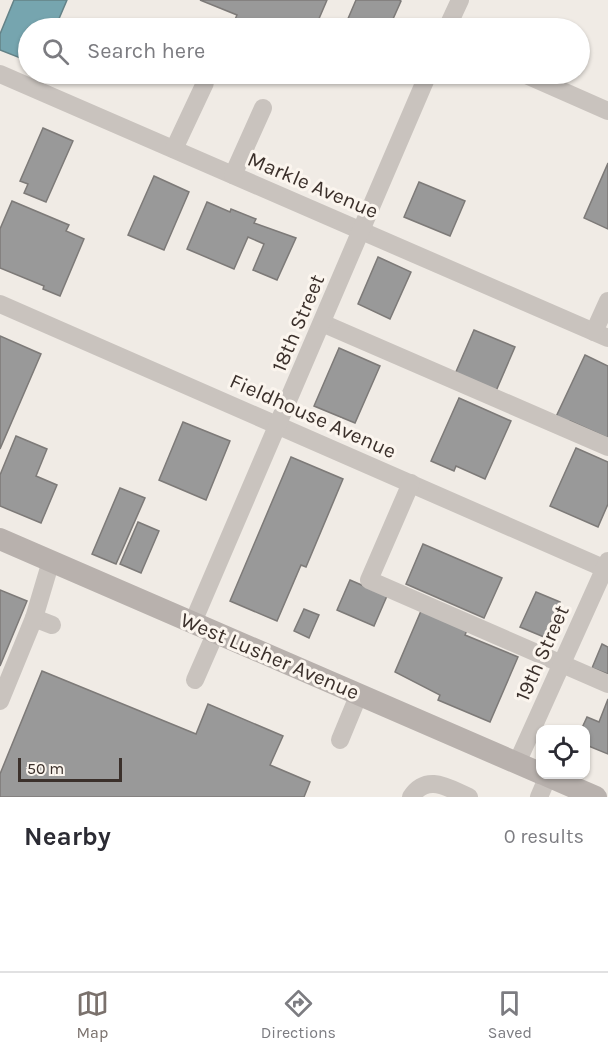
<!DOCTYPE html>
<style>
:root{--surface:#fff;--page:#f2f2f3;--text:#2b2b33;--muted:#7c7c81;--line:#e1e1e2;--accent:#7a716c}
body{margin:0;font-family:Karla,sans-serif;background:var(--page);color:var(--text)}
.controls{position:absolute;right:18px;bottom:18px;display:grid;overflow:hidden;border-radius:12px;box-shadow:0 2px 4px #0004}
.controls button{width:54px;height:54px;display:grid;place-items:center;padding:0;border:0;border-bottom:2px solid var(--line);background:var(--surface);color:var(--text);font:30px sans-serif}
.scale{position:absolute;left:18px;bottom:15px;width:104px;box-sizing:border-box;padding-left:6px;border:3px solid #3b302b;border-top:0;font-size:16px;line-height:21px;white-space:nowrap;color:#3b302b;-webkit-text-stroke:4px #fbf5ee;paint-order:stroke}
.list{margin:0;padding:0;list-style:none}
h2{display:flex;justify-content:space-between;align-items:center;height:78px;margin:0;padding:0 24px;font-size:26px}
h2 small{font-size:20px;font-weight:400;color:var(--muted)}
.icon{flex:none;width:33px;height:33px;fill:none;stroke:currentColor;stroke-width:2;stroke-linecap:round;stroke-linejoin:round}
.map{position:relative;flex:none;width:608px;height:797px;overflow:hidden}
.search{position:absolute;background:var(--surface);box-shadow:0 2px 4px #0004;left:18px;right:18px;top:18px;height:66px;display:flex;align-items:center;gap:15px;box-sizing:border-box;padding:0 21px;border-radius:33px;color:var(--muted);font-size:22px}
.sheet{height:174px;background:var(--surface)}
nav{display:flex;justify-content:space-around;align-items:center;box-sizing:border-box;height:84px;border-top:2px solid var(--line);background:var(--surface);font-size:16px;color:var(--muted)}
nav a{display:grid;justify-items:center;gap:3px}
nav .on{color:var(--accent)}
.map>svg:first-child{display:block}
.public{fill:#76a5af;stroke:#648287;stroke-width:1.5}
.industry{fill:#999;stroke:#7d7a78;stroke-width:1.5}
.lines{fill:none;stroke-linecap:round;stroke-linejoin:round}
.minor{stroke:#c9c3be;stroke-width:18}
.major{stroke:#b8b1ad;stroke-width:22}
.labels{text-anchor:middle;dominant-baseline:central;stroke-width:6;stroke-linejoin:round;paint-order:stroke}
.street-label{font-size:21px;fill:#3b302b;stroke:#fbf5ee}
</style>
<div class="map">
<svg width="608" height="797" viewBox="0 0 608 797">
<rect width="100%" height="100%" fill="#f0ebe5"/>
<path class="public" d="M14 0H67L55 28H28V61L0 50V34Z"/>
<g class="industry">
<path d="M200 0H327L315 28H238L232 26 237 15Z"/>
<path d="M356 0H399L401 1 389 28H344Z"/>
<path d="M43 128 73 141 46 202 24 193 28 184 20 181Z"/>
<path d="M608 163V229L584 218Z"/>
<path d="M154 176 189 192 164 250 128 235Z"/>
<path d="M419 182 465 201 450 236 404 217Z"/>
<path d="M12 201 69 225 66 231 84 239 60 296 43 289 44 286 0 268V229Z"/>
<path d="M207 202 230 212 231 209 256 219 254 223 296 238 277 280 253 270 264 244 248 237 234 269 187 249Z"/>
<path d="M378 257 411 272 390 319 358 304Z"/>
<path d="M474 330 515 347 496 391 455 374Z"/>
<path d="M0 336 41 354 0 449Z"/>
<path d="M339 348 380 366 355 423 314 406Z"/>
<path d="M585 355 608 366V438L570 421 568 425 555 419Z"/>
<path d="M459 398 511 421 485 479 456 466 454 471 431 461Z"/>
<path d="M183 422 230 441 206 500 159 480Z"/>
<path d="M16 436 47 449 36 476 57 485 41 523 0 506V475Z"/>
<path d="M576 448 608 462V504L598 527 550 506Z"/>
<path d="M291 457 343 479 306 567 301 565 277 621 230 601Z"/>
<path d="M120 488 145 498 116 564 92 554Z"/>
<path d="M138 522 159 531 141 573 120 564Z"/>
<path d="M423 544 502 578 484 618 406 584Z"/>
<path d="M350 580 387 596 374 626 337 610Z"/>
<path d="M0 590 27 601 0 666Z"/>
<path d="M536 592 560 602 544 637 520 627Z"/>
<path d="M304 609 319 615 309 638 294 631Z"/>
<path d="M421 611 467 630 465 635 518 657 490 722 438 700 440 695 395 672Z"/>
<path d="M602 644 608 647V674L592 668Z"/>
<path d="M42 671 196 734 208 704 283 736 270 765 310 782 304 797H0V774Z"/>
<path d="M608 699V754L586 745V730H581L587 717 599 722Z"/>
</g>
<g class="lines">
<g class="minor">
<path d="M447 28 460 0"/>
<path d="M0 74 608 338"/>
<path d="M524 74 608 111"/>
<path d="M174 149 205 83"/>
<path d="M233 175 263 108"/>
<path d="M0 304 608 570"/>
<path d="M322 323 608 447"/>
<path d="M594 332 608 301"/>
<path d="M411 483 369 580 608 684"/>
<path d="M34 618 52 625"/>
<path d="M193 622 428 74"/>
<path d="M195 680 216 632"/>
<path d="M0 701 34 618 51 561"/>
<path d="M340 740 359 694"/>
<path d="M517 763 608 561"/>
<path d="M411 797C427 773 448 788 469 797"/>
<path d="M539 797 548 776"/>
</g>
<g class="major">
<path d="M0 539 540 773"/>
<path d="M543 774 596 797"/>
</g>
</g>
<g class="labels">
<g class="street-label">
<text transform="translate(313 185) rotate(23)">Markle Avenue</text>
<text transform="translate(298 323) rotate(-67)">18th Street</text>
<text transform="translate(313 416) rotate(24)">Fieldhouse Avenue</text>
<text transform="translate(542 653) rotate(-66)">19th Street</text>
<text transform="translate(270 656) rotate(23)">West Lusher Avenue</text>
</g>
</g>
</svg>
<div class="controls">
<button><svg class="icon" aria-label="locate" viewBox="0 0 24 24"><circle cx="12" cy="12" r="6"/><path d="M12 2v4M12 18v4M2 12h4M18 12h4"/></svg></button>
</div>
<div class="scale">50 m</div>
<div class="search"><svg class="icon" aria-label="search" viewBox="0 0 24 24"><circle cx="10" cy="10" r="6"/><path d="M15 15l6 6"/></svg>Search here</div>
</div>
<section class="sheet">
<h2>Nearby<small>0 results</small></h2>
<ul class="list">
</ul>
</section>
<nav>
<a class="on"><svg class="icon" aria-label="map" viewBox="0 0 24 24"><path d="M3 6l6-2 6 2 6-2v14l-6 2-6-2-6 2zM9 4v14M15 6v14"/></svg>Map</a>
<a><svg class="icon" aria-label="directions" viewBox="0 0 24 24"><path d="M12 3l9 9-9 9-9-9zM9 14v-3h6M13 9l2 2-2 2"/></svg>Directions</a>
<a><svg class="icon" aria-label="saved" viewBox="0 0 24 24"><path d="M7 4h10v16l-5-4-5 4z"/></svg>Saved</a>
</nav>
